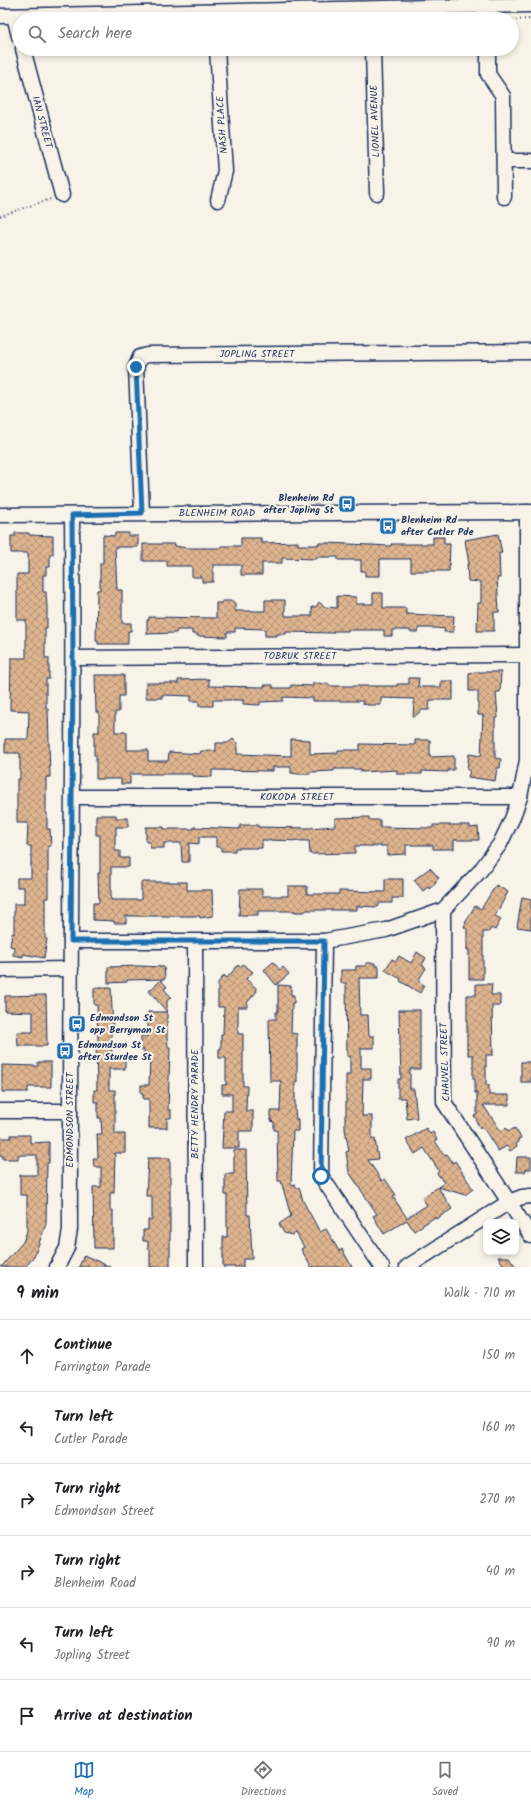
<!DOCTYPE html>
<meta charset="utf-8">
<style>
:root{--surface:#fff;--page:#f2f2f2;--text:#202124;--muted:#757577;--line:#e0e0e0;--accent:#1f6fb2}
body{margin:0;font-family:Kalam,sans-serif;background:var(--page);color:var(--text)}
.controls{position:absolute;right:12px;bottom:12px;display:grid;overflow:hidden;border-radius:8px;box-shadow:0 2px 6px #0003}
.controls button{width:36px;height:36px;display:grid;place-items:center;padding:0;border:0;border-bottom:1px solid var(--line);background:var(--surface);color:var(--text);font:20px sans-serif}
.stop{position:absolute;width:12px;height:12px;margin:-9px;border:3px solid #1f6fb2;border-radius:50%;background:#fff}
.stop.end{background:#1f6fb2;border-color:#fff;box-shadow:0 1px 4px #0008}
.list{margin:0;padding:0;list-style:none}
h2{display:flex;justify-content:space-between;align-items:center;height:52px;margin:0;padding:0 16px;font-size:17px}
h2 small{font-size:13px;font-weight:400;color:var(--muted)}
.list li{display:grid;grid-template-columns:26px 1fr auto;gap:12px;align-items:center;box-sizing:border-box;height:72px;padding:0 16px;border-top:1px solid var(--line)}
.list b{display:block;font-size:15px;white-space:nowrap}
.list p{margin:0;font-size:13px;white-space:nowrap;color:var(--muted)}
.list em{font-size:13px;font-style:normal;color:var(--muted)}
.icon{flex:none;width:22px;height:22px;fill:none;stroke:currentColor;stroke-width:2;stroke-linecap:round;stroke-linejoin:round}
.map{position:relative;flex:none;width:531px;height:1267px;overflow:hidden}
.search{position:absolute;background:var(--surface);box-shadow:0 2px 6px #0003;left:12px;right:12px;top:12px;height:44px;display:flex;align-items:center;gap:10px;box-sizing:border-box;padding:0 14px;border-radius:22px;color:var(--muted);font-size:15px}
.sheet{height:484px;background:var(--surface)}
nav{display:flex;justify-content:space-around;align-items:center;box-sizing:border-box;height:56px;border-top:1px solid var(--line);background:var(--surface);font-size:11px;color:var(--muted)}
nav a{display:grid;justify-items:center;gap:2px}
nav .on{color:var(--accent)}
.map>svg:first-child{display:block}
.building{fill:url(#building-cross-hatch);stroke:#1b2f5e}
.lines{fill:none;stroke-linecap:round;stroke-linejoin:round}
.minor-casing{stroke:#1b2f5e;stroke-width:17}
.path{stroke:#1b2f5e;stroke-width:2;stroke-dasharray:1 3;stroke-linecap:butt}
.minor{stroke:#f7f3e8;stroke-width:14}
.route{stroke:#1f6fb2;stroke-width:5}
.labels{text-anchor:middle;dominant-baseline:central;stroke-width:4;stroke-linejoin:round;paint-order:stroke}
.street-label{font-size:10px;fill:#1b2f5e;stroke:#f7f3e8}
.poi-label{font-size:10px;font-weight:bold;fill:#1b2f5e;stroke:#f7f3e8;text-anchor:start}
</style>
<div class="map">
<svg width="531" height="1267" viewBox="0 0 531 1267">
<defs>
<pattern id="building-cross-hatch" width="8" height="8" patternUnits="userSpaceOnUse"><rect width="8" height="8" fill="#dfb58f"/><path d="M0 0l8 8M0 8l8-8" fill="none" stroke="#b49478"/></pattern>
</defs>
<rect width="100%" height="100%" fill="#f7f3e8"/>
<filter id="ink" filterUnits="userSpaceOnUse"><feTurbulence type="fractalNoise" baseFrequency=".025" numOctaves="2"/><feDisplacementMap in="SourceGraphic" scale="8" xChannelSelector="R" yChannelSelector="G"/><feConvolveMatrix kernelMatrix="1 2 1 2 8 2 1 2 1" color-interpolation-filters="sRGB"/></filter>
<g filter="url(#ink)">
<g class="building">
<path d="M15 533H29V535L53 536V554H50V567H46V575H43V592H46L47 607V628H45V658H49V679H46V708H48L50 777H46V813H47V829H50L51 846H48V898H45V938L47 939 44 958 23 954V957L13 955 14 947 10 946 12 933 14 934V904H24V887H17V878H31V846H27L28 823H17V779H20V753H5V739H28L29 711 10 710 11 658H26V620H17V574H28V553H11V536H15Z"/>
<path d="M115 533H129V536H138V547H115L117 590H122V623H131V631H128V644H98V641H96L97 590H100V563H103V535L115 536Z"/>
<path d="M498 534 502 553H499L500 578H497L499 612H494V631H477L478 603H481V582L468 581 467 564H469L465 540Z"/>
<path d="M433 537H444V544H450L449 571H411V559H380V576H365V571H361V560H338V557H317V559L282 558V563H262V575H241V565H213V582H202V577H192V566H167V561H143V544H175V546L187 548H221V546H241V538H261V543L298 542V545H318V543H327L391 546V544H433Z"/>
<path d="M373 593H383V608H406V614L454 616 453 632H444L445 629 435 628H418V632H410V630H392V636H384V630H348V631H333V633L286 632V634H277V636H265V629L235 628V632H227V637L197 636 198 634H192V630H177L176 633 147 634V620H149V617L216 618V603H222V601H233V603H235V611H265V600H285V616H312V607H316L319 602 325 607 337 608V596L356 597V604H373Z"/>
<path d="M475 672H501L500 692H496L498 718H495V758L501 759 500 768H497L495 781 468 777 470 770H467L469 754 481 756 483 715H478V691H469V673Z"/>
<path d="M95 675H124V696H119V712H115V732H127V750H148V761H168L169 752 200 754 201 751H216V743H228L233 739 237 743V754L291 756V739L310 740V754L338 753V750H360V744L415 745V740H430V757L454 756V770H448V772L422 771V774H397V770L361 772V769H334V771L310 772V774H298L291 773V767H273V771L212 770V777L192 776V774H130V784H121V779H96V755H94V732H99V712H96Z"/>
<path d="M409 678H419L418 687H441V681H453V700H430L429 710H422L413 718 414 699 381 698V705H368L363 704V701H313V698L283 697V701L260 702V705L243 704V700H213V706H199V701H191V696L162 695V698H146V683H178V680L209 679V686L264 687V685H273V688H291V685L313 686V683L329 684V686H397V684H409Z"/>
<path d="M96 815H116V818H128V827H116V835H115V851H120V858H129V867H111V900H141V882H187V890H212L213 916 200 918V916H126V923H114V921L93 920V903H99L98 873H100V835H96Z"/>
<path d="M369 817V820H380V827L433 828V825H470V828L478 827 479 840H454V849H433V845H406V854L387 855V846H355V853L310 854 309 841 262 840V848H235V851H221V847H216V837H199V844L189 843V862H182L181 843H164V848H150V842H146V827H164V829H194V827L240 829V825H258V827L309 828 335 826V818Z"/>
<path d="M430 868 439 878 435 881 436 883 429 889 428 887 423 891 414 880Z"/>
<path d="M385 879H403V898H392V903H379V906L377 907 357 906V910H307L304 912H295V911H258V915H239L240 889H262V896H288V886H307V894H339V891L385 892Z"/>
<path d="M496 885 508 892 495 916 501 919 495 930 491 928 489 932H483V979H469V950H467V929L464 927 466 922H465L475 906 481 909Z"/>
<path d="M522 897 531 899V929L517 927Z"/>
<path d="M417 952 426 958 422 965 426 968 418 981 424 985 420 993 400 981 401 979 385 970 392 959 396 961 399 956 411 963Z"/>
<path d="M273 962 280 970 283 967 289 974 276 985 264 970Z"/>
<path d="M366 963H375V966H379V978H359L360 1015H368L369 1036H374V1048H361V1068H371V1079H363L362 1116H372V1139H375L378 1159 368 1160 382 1181 385 1179 396 1195 393 1197 407 1218 427 1205 422 1198 438 1187 452 1209 436 1219 435 1217 414 1231 407 1220 384 1234 373 1216 377 1214 349 1172 346 1152 349 1151 345 1129V1115H346V1075H350V1056H347L346 983H341V970H356V966H366Z"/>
<path d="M243 964 253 972 246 979 256 988 257 991 247 1003V1007H238V1034H243V1086H247L246 1111H253V1131H239V1148H222L224 1111H232V1094H222V1085H226V1058H219V1049H221V1034H223L224 1007H218V983L224 975 227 978 238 965 240 967Z"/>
<path d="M139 966 164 967 165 979 127 980V982L108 983V967Z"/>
<path d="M161 980 167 987 164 989 171 997 167 1001V1036L168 1047H170L168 1110H171V1118H167V1128H149V1099H143V1093H141V1085H149L150 1055H144V1050H141V1036H148V1012H167L149 991Z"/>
<path d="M476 984H492L491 995H500V1006H492L493 1055H486V1085H489V1095H509V1105H483L501 1131 506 1128 509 1131 515 1128 521 1138 518 1139 519 1142 516 1144 517 1146 510 1151 507 1146 498 1151 486 1132 482 1127 480 1128 476 1121 477 1120 474 1116 477 1114V1093H475V1079H473V1055H468V1049H467V995H476Z"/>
<path d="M278 985 291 986V995H294V1003H292L291 1033 297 1034V1082L295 1081V1111L296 1119H298V1131H293L291 1185 295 1184 296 1188 299 1187 303 1201 320 1232 326 1229 339 1251 342 1249 352 1267H311L301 1249 304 1247 296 1233 292 1235 284 1233 279 1224 291 1216 281 1181H278L277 1130H274V1122L271 1121V1111H280L281 1081H270L269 1019H276V1012H278Z"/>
<path d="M94 988H111L113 1032H111L112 1059H125V1069H109V1090H115V1134H125V1153H115L114 1193H110V1210H113V1248H94L93 1187H101V1167H94L93 1158H98L97 1134H102L101 1118H98V1102H94V1090H97L96 1042H98L97 1005H94Z"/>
<path d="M46 995 47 1046H18L17 1032H33V1012L5 1011V996Z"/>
<path d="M399 1010H420V1069H410V1089H414L417 1118 407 1119 405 1098H398V1079H401Z"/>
<path d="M38 1062H51V1087H28V1092H2V1065L38 1066Z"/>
<rect x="521" y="1062" width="10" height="20"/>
<path d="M426 1128 430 1134 433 1132 437 1140 435 1141 445 1156 447 1154 453 1163 455 1161 473 1189 465 1195 438 1187 444 1183 437 1173 439 1171 424 1148 415 1154 406 1140Z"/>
<path d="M11 1135H30V1143L49 1142V1163H47L46 1224 34 1257 25 1267H1L23 1242 27 1231V1195H20V1175H37V1155H18V1159H3V1156H0V1138H11Z"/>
<path d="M234 1150H246L247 1215H250L252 1259H243V1267H223V1237H227V1195H225V1174H234Z"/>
<path d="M517 1157H531V1169H526L525 1172H516Z"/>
<path d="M148 1158H170V1267H150V1249H148V1241H143V1230H148V1220H152V1196H146Z"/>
<path d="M84 1255 110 1267H79Z"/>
<path d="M498 1257H509L516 1267H505Z"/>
</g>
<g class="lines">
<defs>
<g id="minor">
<path d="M0 16C177 14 354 7 531 5"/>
<path d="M14 16 19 36"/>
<path d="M23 49 62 195"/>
<path d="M217 49 225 171 218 200"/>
<path d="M373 49 377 193"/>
<path d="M488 49V74L503 96 504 197"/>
<path d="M504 161H531"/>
<path d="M142 513 136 367 140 357 148 355 531 352"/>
<path d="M0 515 531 512"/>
<path d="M73 658 528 655"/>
<path d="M73 797H520"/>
<path d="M443 910 444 1102 531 1236"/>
<path d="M71 941H324L386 930 443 910 480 871 500 844 512 819 520 797 527 760V512"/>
<path d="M324 941 321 1176 382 1267"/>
<path d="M195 942 196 1267"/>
<path d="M0 970 71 969"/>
<path d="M0 1111H70"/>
<path d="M57 1267 67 1248 70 1229C69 991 74 753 72 515"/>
<path d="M407 1267 509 1202 522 1197 531 1196"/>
</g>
</defs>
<use href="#minor" class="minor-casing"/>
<g class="path">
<path d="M512 20 531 19"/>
<path d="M0 216 51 199"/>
</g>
<use href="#minor" class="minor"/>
</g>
</g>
<g class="lines" filter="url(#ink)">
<path class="route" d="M136 367 142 513 72 515 73 658 71 941H324L321 1176"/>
</g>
<defs>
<symbol id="bus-square" viewBox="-11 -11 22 22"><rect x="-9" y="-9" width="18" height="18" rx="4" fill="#1f6fb2" stroke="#f7f3e8"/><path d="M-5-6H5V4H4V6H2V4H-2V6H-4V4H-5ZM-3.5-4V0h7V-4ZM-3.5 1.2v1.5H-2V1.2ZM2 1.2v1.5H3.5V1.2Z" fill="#fff"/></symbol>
</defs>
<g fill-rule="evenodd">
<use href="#bus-square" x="337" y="494" width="20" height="20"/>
<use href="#bus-square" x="378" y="516" width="20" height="20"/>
<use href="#bus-square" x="67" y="1014" width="20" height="20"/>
<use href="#bus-square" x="55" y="1041" width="20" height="20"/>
</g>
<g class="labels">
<g class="street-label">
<text transform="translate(375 121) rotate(-92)">LIONEL AVENUE</text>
<text transform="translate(42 122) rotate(75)">IAN STREET</text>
<text transform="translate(222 125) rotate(-94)">NASH PLACE</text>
<text x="257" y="354">JOPLING STREET</text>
<text x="217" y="513">BLENHEIM ROAD</text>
<text x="300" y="656">TOBRUK STREET</text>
<text x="297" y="797">KOKODA STREET</text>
<text transform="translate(445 1062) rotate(-92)">CHAUVEL STREET</text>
<text transform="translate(195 1104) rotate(-90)">BETTY HENDRY PARADE</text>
<text transform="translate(70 1120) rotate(-90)">EDMONDSON STREET</text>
</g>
<g class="poi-label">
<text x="334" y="498" text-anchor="end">Blenheim Rd<tspan x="334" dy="12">after Jopling St</tspan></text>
<text x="401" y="520">Blenheim Rd<tspan x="401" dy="12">after Cutler Pde</tspan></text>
<text x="90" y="1018">Edmondson St<tspan x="90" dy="12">opp Berryman St</tspan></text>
<text x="78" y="1045">Edmondson St<tspan x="78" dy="12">after Sturdee St</tspan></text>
</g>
</g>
</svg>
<div class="controls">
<button><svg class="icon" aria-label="layers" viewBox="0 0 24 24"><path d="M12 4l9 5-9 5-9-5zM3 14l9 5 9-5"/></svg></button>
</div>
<div class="stop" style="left:321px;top:1176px"></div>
<div class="stop end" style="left:136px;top:367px"></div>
<div class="search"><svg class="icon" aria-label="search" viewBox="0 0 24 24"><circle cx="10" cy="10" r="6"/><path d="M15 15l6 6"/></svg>Search here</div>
</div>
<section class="sheet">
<h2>9 min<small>Walk · 710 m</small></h2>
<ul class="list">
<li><svg class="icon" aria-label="ahead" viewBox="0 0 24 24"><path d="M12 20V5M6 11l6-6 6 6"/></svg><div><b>Continue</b><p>Farrington Parade</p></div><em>150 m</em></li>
<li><svg class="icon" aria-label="left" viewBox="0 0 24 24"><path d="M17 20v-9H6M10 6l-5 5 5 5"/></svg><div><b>Turn left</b><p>Cutler Parade</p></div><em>160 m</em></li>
<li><svg class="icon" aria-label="right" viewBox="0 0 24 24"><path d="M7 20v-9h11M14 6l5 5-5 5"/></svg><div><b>Turn right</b><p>Edmondson Street</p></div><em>270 m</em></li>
<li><svg class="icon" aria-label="right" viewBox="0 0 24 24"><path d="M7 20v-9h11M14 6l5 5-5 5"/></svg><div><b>Turn right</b><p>Blenheim Road</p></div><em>40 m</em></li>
<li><svg class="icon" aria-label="left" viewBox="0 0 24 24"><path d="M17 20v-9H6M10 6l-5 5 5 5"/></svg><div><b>Turn left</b><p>Jopling Street</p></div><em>90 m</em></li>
<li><svg class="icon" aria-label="arrive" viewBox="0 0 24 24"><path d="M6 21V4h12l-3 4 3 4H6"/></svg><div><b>Arrive at destination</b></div></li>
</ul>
</section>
<nav>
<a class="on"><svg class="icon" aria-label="map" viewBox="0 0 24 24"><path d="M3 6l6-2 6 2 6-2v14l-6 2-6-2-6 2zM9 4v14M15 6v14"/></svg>Map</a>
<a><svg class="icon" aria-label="directions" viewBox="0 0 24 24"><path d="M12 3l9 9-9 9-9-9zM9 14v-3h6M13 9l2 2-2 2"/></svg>Directions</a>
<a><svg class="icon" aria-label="saved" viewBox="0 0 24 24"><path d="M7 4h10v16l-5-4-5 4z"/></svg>Saved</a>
</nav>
